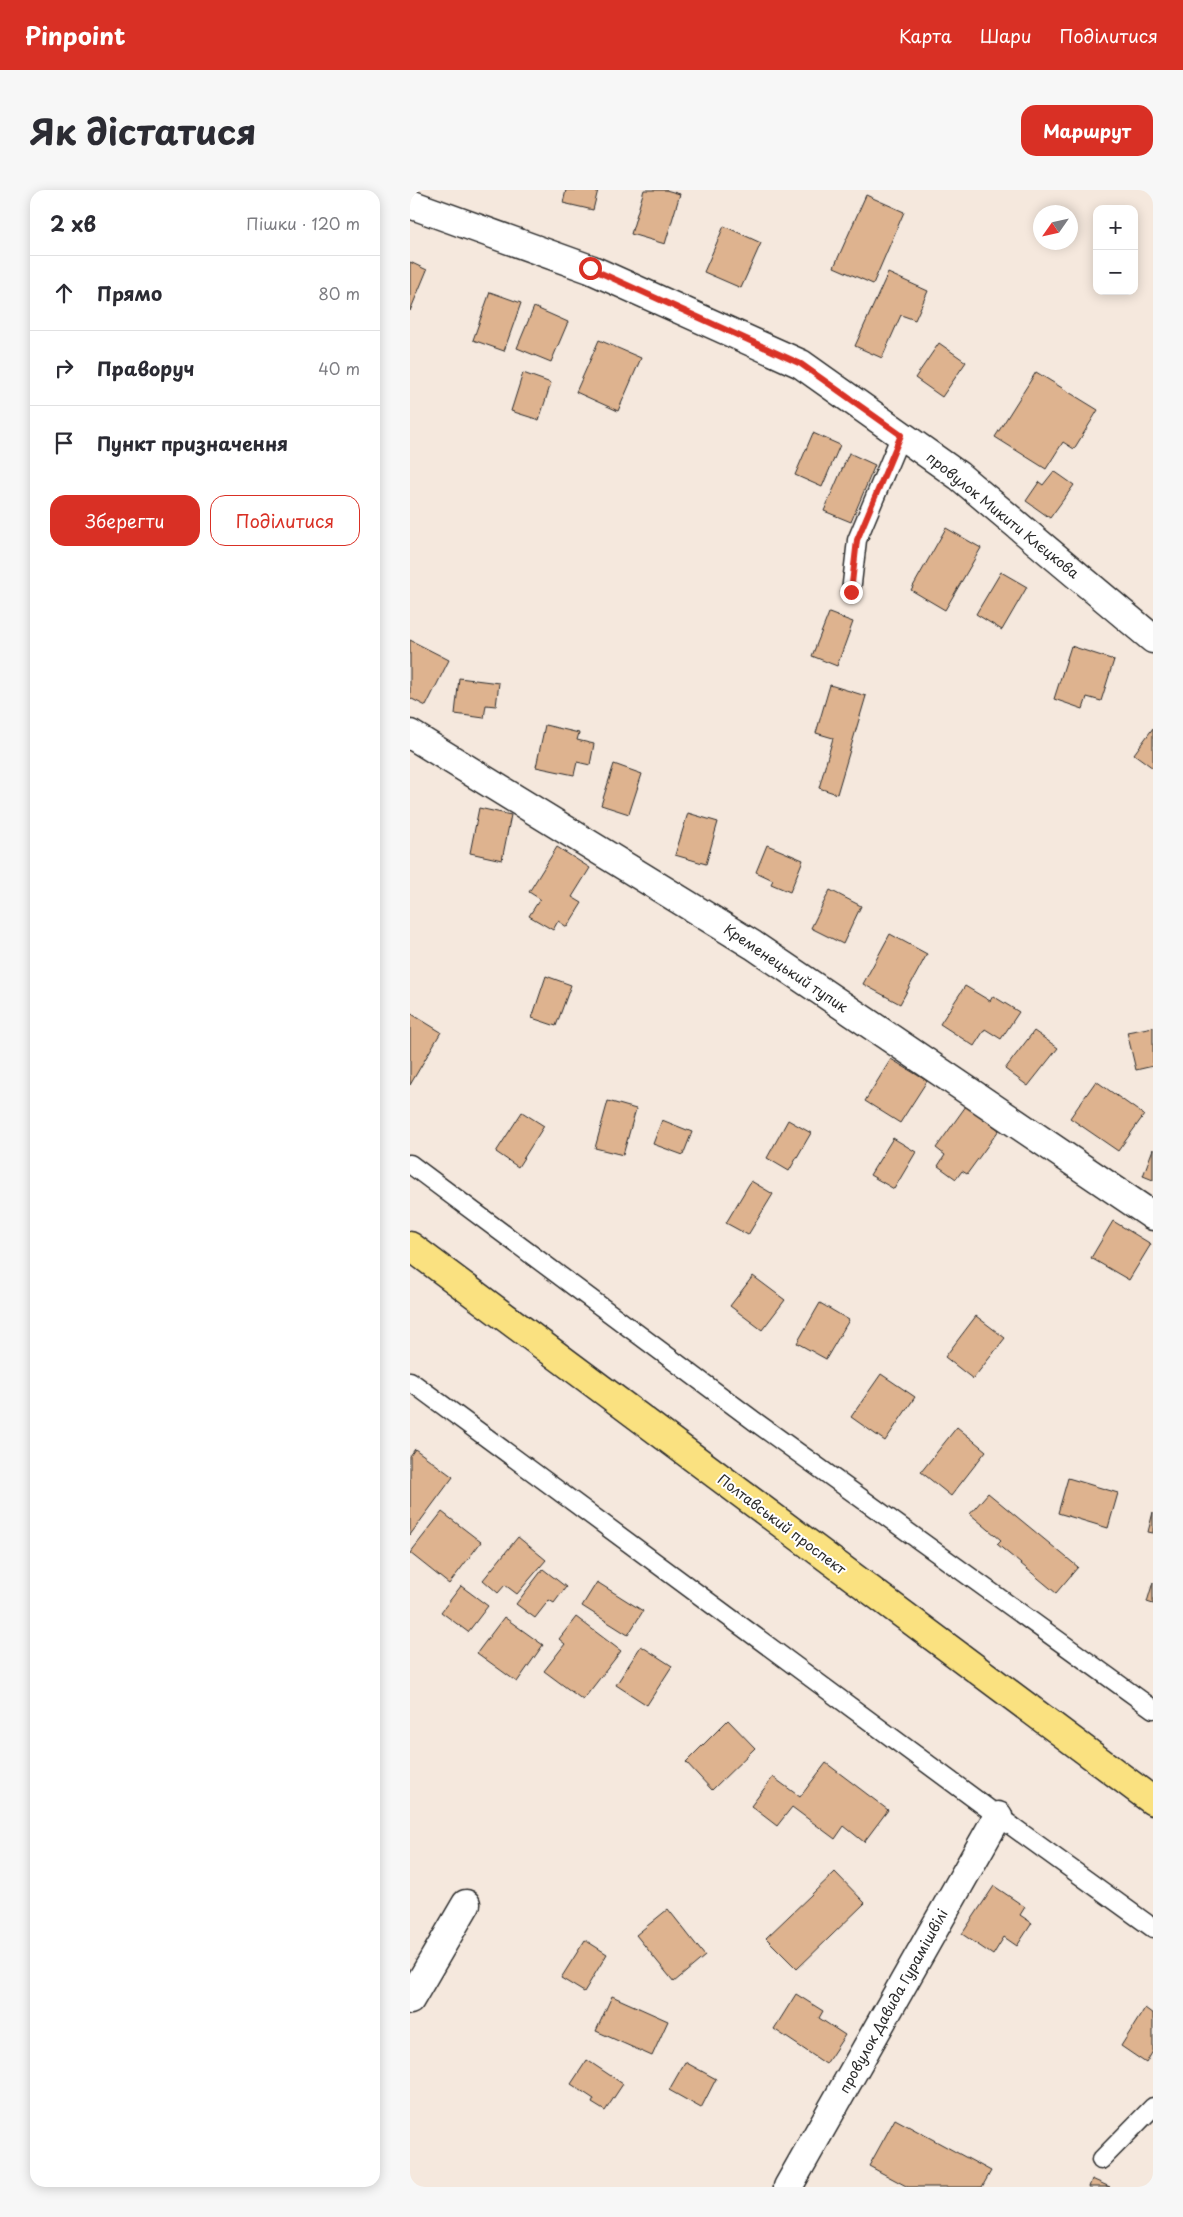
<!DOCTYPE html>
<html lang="uk">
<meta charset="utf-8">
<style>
:root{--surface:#fff;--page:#f7f7f7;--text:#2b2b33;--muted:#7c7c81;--line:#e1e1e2;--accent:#d93025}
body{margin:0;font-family:"Playpen Sans",sans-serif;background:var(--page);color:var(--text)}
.controls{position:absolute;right:15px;top:15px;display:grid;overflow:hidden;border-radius:10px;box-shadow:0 2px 12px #0003}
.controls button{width:45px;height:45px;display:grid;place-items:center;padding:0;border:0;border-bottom:1px solid var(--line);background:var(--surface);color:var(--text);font:25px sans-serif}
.compass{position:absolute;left:623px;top:15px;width:45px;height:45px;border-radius:50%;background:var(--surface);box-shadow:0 2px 12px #0003;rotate:236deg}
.stop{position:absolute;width:15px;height:15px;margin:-11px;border:4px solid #d93025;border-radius:50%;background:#fff}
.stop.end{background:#d93025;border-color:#fff;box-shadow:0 1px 5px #0008}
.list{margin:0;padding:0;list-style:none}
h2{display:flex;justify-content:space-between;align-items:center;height:65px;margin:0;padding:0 20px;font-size:21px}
h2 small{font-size:16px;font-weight:400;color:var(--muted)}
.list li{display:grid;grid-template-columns:32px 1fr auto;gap:15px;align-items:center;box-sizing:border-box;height:75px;padding:0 20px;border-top:1px solid var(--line)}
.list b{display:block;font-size:19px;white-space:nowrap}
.list em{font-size:16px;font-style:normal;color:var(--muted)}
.actions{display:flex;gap:10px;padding:15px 20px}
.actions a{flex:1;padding:11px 0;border:1px solid var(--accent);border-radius:15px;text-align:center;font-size:18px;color:var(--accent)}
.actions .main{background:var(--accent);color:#fff}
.icon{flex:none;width:28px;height:28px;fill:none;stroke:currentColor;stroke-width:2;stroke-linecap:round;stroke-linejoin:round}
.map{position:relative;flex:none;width:743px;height:1997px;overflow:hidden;border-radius:15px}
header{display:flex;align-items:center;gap:30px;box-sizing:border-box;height:70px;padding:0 25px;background:var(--accent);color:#fff}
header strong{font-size:24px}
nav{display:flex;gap:28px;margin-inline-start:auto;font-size:18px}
.intro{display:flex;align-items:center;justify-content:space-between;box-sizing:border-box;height:120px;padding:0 30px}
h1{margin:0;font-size:35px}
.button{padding:12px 22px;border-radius:15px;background:var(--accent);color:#fff;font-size:18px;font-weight:700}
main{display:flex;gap:30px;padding:0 30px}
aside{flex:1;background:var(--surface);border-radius:15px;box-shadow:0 2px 12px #0003}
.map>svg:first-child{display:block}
.building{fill:#deb38f;stroke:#2b2b2b}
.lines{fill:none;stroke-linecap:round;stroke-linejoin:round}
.lane-casing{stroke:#2b2b2b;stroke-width:21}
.street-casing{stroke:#2b2b2b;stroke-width:31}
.highway-casing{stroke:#2b2b2b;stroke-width:31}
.lane{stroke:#fff;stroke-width:18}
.street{stroke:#fff;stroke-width:28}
.highway{stroke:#fae180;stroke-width:28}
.route{stroke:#d93025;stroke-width:6}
.labels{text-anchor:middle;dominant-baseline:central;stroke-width:4;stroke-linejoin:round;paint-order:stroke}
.street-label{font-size:14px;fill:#2b2b2b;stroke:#fff}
</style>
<header>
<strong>Pinpoint</strong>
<nav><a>Карта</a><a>Шари</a><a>Поділитися</a></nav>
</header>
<div class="intro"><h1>Як дістатися</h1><a class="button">Маршрут</a></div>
<main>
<aside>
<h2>2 хв<small>Пішки · 120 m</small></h2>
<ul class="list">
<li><svg class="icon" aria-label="ahead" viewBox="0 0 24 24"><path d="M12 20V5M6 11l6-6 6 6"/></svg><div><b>Прямо</b></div><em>80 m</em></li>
<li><svg class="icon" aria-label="right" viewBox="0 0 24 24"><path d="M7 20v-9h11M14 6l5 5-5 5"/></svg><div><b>Праворуч</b></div><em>40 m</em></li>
<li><svg class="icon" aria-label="arrive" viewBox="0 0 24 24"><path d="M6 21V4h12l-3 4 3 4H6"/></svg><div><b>Пункт призначення</b></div></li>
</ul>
<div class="actions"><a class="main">Зберегти</a><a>Поділитися</a></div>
</aside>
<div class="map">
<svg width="743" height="1997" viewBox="0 0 743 1997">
<rect width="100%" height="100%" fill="#f5e8dd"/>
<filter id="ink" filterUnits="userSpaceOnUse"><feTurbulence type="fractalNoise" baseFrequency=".02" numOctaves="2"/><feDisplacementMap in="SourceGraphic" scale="10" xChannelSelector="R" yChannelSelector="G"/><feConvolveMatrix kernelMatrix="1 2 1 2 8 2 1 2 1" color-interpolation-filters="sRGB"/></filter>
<g filter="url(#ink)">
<g class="building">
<path d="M156 0H188L183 20 153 13Z"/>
<path d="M234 0H256L270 4 255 54 221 44Z"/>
<path d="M456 5 494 22 463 94 424 77Z"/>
<path d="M314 36 351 53 331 98 294 82Z"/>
<path d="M0 72 17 80 0 121Z"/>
<path d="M478 83 518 101 505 130 491 125 472 168 445 156Z"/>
<path d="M80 102 111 113 94 161 63 150Z"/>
<path d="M124 117 158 132 141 172 107 158Z"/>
<path d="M189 150 231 168 208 221 166 202Z"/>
<path d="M529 153 556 172 532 207 505 188Z"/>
<path d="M626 182 688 220 664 259 653 252 636 279 585 247Z"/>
<path d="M113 183 141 193 129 230 101 221Z"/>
<path d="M403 243 430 255 412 297 385 285Z"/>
<path d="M439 263 465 275 441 332 414 321Z"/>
<path d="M644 281 664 295 640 328 616 311 629 292 633 295Z"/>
<path d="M536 338 571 358 535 420 501 400Z"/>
<path d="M591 382 617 397 592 440 566 424Z"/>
<path d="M419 423 443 432 427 476 402 466Z"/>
<path d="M0 450 39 470 16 516 0 508Z"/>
<path d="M661 456 704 470 691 511 677 507 673 519 644 509Z"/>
<path d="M49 488 89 493 86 516 76 515 74 528 45 524Z"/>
<path d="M420 495 456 506 427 604 409 598 423 548 406 543Z"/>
<path d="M135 535 169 543 167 550 184 554 180 575 167 572 164 585 126 577Z"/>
<path d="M743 538V578L724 564Z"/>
<path d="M204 574 232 584 219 624 191 615Z"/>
<path d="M69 618 101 625 92 670 60 663Z"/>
<path d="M278 623 308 632 296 674 265 665Z"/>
<path d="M357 655 393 670 380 702 361 694 363 690 346 682Z"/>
<path d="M147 657 180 678 162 707 172 713 157 737 148 731 143 740 119 726 130 709 119 702Z"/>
<path d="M420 700 451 716 433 754 401 738Z"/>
<path d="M480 744 517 764 490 814 453 794Z"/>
<path d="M136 786 161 795 146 836 122 828Z"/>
<path d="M555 796 580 811 583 806 609 822 591 849 575 839 564 856 530 834Z"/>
<path d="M0 823 31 842 0 895Z"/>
<path d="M743 837V876L726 880 717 842Z"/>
<path d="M624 841 648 858 618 896 595 879Z"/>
<path d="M481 869 517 891 490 933 455 911Z"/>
<path d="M686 891 734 925 708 961 660 928Z"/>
<path d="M198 911 226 919 213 965 185 958Z"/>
<path d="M556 916 589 940 557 984 552 981 546 989 528 976 535 965 526 958Z"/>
<path d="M112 922 134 936 108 977 86 962Z"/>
<path d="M252 930 282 942 273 965 243 954Z"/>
<path d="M378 930 401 943 379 981 357 968Z"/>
<path d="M483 948 506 962 484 999 460 985Z"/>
<path d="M743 959V990L733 986Z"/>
<path d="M341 991 363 1004 338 1045 316 1033Z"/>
<path d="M703 1031 741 1054 719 1090 681 1068Z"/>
<path d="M343 1086 375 1110 352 1140 320 1116Z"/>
<path d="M410 1113 439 1130 416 1169 387 1153Z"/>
<path d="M566 1126 595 1148 563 1189 535 1167Z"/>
<path d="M471 1184 505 1207 475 1251 441 1227Z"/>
<path d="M547 1237 576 1261 541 1306 511 1282Z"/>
<path d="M5 1259 43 1287 0 1345V1266Z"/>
<path d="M658 1288 708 1303 698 1338 648 1323Z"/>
<path d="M578 1303 668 1377 646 1403 587 1354 591 1350 560 1324Z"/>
<path d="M32 1322 71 1352 39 1394 0 1363Z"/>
<path d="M743 1322V1343L738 1342Z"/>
<path d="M108 1347 136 1370 107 1404 95 1395 88 1403 73 1390Z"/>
<path d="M133 1379 156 1397 144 1413 139 1410 125 1428 106 1414Z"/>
<path d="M187 1392 233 1421 218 1445 172 1416Z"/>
<path d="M743 1392V1414L737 1412Z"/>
<path d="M51 1396 78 1416 58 1442 31 1422Z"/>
<path d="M94 1427 133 1455 107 1492 67 1463Z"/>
<path d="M166 1427 211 1461 173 1510 134 1481 155 1454 149 1449Z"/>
<path d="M231 1456 262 1476 237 1515 206 1495Z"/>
<path d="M318 1530 345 1558 302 1600 276 1572Z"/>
<path d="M416 1573 478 1620 454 1652 434 1636 425 1649 382 1617 367 1636 341 1616 363 1587 390 1607Z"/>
<path d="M425 1682 455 1713 387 1779 356 1748Z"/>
<path d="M584 1696 615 1717 610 1725 622 1733 607 1756 594 1747 583 1765 552 1744Z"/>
<path d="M258 1719 295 1766 264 1792 226 1745Z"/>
<path d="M175 1750 197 1764 174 1802 151 1788Z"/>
<path d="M386 1804 413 1821 409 1828 435 1845 416 1874 364 1839Z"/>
<path d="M202 1806 258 1831 242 1866 186 1841Z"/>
<path d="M735 1818 743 1824V1861L736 1873 711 1856Z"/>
<path d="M177 1870 213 1894 195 1921 182 1913 184 1909 161 1894Z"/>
<path d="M275 1872 306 1889 291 1918 259 1900Z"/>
<path d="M485 1929 581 1981 572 1997H498L459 1976Z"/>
<path d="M682 1989 700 1997H679Z"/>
</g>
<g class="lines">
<defs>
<g id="lane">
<path d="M441 402 447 350 491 245"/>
<path d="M0 974 347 1233 743 1519"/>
<path d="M0 1191 588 1626 743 1738"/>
<path d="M691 1970 743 1917"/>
</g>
<g id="street">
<path d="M0 14 180 79 391 174 549 286 743 449"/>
<path d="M0 544 343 755 743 1026"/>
<path d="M0 1810 56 1714"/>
<path d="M378 1997 588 1626"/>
</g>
<path id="highway" d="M0 1056 743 1611"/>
</defs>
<use href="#lane" class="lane-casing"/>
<use href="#street" class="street-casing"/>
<use href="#highway" class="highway-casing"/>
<use href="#lane" class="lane"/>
<use href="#street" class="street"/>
<use href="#highway" class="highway"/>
</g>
</g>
<g class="lines" filter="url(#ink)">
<path class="route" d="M180 78 391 174 491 245 447 350 441 402"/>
</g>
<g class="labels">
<g class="street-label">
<text transform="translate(593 325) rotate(39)">провулок Микити Клєцкова</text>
<text transform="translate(376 778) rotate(34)">Кременецький тупик</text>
<text transform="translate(372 1334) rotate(37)">Полтавський проспект</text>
<text transform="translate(483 1811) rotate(-61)">провулок Давида Гурамішвілі</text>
</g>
</g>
</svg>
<div class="controls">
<button>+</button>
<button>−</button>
</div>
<svg class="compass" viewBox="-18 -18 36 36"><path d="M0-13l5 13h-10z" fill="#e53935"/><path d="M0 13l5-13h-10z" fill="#7c7c81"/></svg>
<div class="stop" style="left:180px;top:78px"></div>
<div class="stop end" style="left:441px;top:402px"></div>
</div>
</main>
